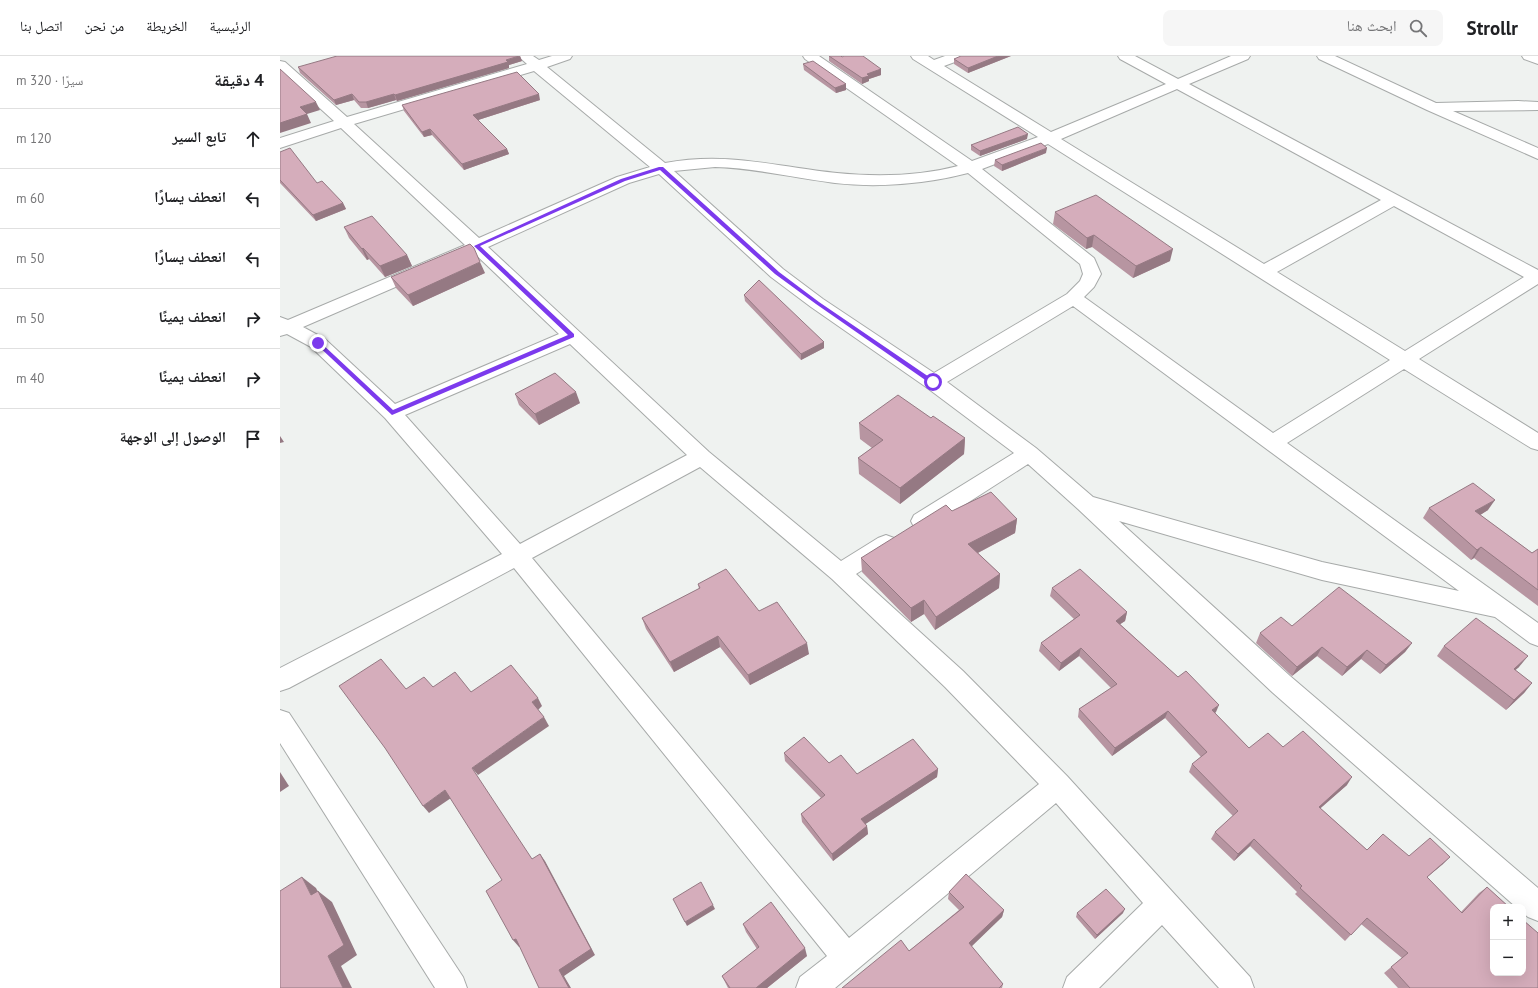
<!DOCTYPE html>
<html lang="ar">
<meta charset="utf-8">
<style>
:root{--surface:#fff;--page:#f6f6f6;--text:#202124;--muted:#757577;--line:#e0e0e0}
body{margin:0;font-family:"PT Sans","Noto Naskh Arabic",sans-serif;background:var(--page);color:var(--text);direction:rtl}
.controls{position:absolute;right:12px;bottom:12px;display:grid;overflow:hidden;border-radius:8px;box-shadow:0 4px 16px #0002}
.controls button{width:36px;height:36px;display:grid;place-items:center;padding:0;border:0;border-bottom:1px solid var(--line);background:var(--surface);color:var(--text);font:20px sans-serif}
.stop{position:absolute;width:12px;height:12px;margin:-9px;border:3px solid #7c3aed;border-radius:50%;background:#fff}
.stop.end{background:#7c3aed;border-color:#fff;box-shadow:0 1px 4px #0008}
.list{margin:0;padding:0;list-style:none}
h2{display:flex;justify-content:space-between;align-items:center;height:52px;margin:0;padding:0 16px;font-size:17px}
h2 small{font-size:13px;font-weight:400;color:var(--muted)}
.list li{display:grid;grid-template-columns:26px 1fr auto;gap:12px;align-items:center;box-sizing:border-box;height:60px;padding:0 16px;border-top:1px solid var(--line)}
.list b{display:block;font-size:15px;white-space:nowrap}
.list em{font-size:13px;font-style:normal;color:var(--muted)}
.icon{flex:none;width:22px;height:22px;fill:none;stroke:currentColor;stroke-width:2;stroke-linecap:round;stroke-linejoin:round}
.map{position:relative;flex:none;width:1258px;height:932px;overflow:hidden;direction:ltr}
header{display:flex;align-items:center;gap:24px;box-sizing:border-box;height:56px;padding:0 20px;background:var(--surface);border-bottom:1px solid var(--line)}
header strong{font-size:19px}
nav{display:flex;gap:22px;margin-inline-start:auto;font-size:14px}
.search{width:280px;height:36px;background:var(--page);display:flex;align-items:center;gap:10px;box-sizing:border-box;padding:0 14px;border-radius:8px;color:var(--muted);font-size:15px}
main{display:flex}
aside{flex:1;background:var(--surface)}
.map>svg:first-child{display:block}
.lines{fill:none;stroke-linecap:round;stroke-linejoin:round}
.minor-casing{stroke:#a7aaa9;stroke-width:2}
.minor{fill:#fff;fill-rule:evenodd}
.wall{fill:#b795a1}
.shaded-wall{fill:#957983}
.building{fill:#d5adbb;stroke:#957983}
.route{fill:#7c3aed}
</style>
<header>
<strong>Strollr</strong>
<div class="search"><svg class="icon" aria-label="search" viewBox="0 0 24 24"><circle cx="10" cy="10" r="6"/><path d="M15 15l6 6"/></svg>ابحث هنا</div>
<nav><a>الرئيسية</a><a>الخريطة</a><a>من نحن</a><a>اتصل بنا</a></nav>
</header>
<main>
<div class="map">
<svg width="1258" height="932" viewBox="0 0 1258 932">
<rect width="100%" height="100%" fill="#eff2f0"/>
<g class="lines">
<defs>
<g id="minor">
<path d="M238 0H253L259 4 272 0H292L290 3 267 11 385 107C448 95 496 111 557 117 596 121 640 120 678 110L525 3 523 0H539L692 105 758 81 633 3 631 0H648L654 4 665 0H685L683 3 664 10 771 76 886 28 840 3 838 0H855L898 23 951 0H970L968 3 909 28 1258 214V228L1139 303 1258 377V394L1251 392 1124 313 1007 387 1258 567V590L1250 587 1215 561 1042 524 839 465 1010 620 1258 832V865L1248 861 1243 857V851H1236L992 636 798 453 748 408 650 471 642 473 634 471 631 465 634 459 734 397 646 331 531 251 491 221 379 118 349 127 208 191 429 396 561 505 598 482 606 479 614 482 617 488 614 494 576 518 683 615 787 720 970 921 974 932H939L882 869 819 932H783L787 921 863 847 776 747 555 932H516L520 921 547 900 234 512 9 632 0 635V612L222 498 105 362 31 291 7 278 0 280V261L8 264 185 189 61 72 0 92V82L54 65 0 16V5L5 6 67 61 247 8ZM254 15 370 111 337 121 199 182 74 68ZM897 33 1101 144 984 208 781 83ZM768 88 1110 304 993 377 804 241 814 231 821 218 814 202 702 113ZM435 111C475 112 515 122 555 127 598 132 646 128 688 117L800 208 803 218 800 225 787 238 654 317 543 243 503 213 394 115ZM1114 150 1244 221 1125 295 997 216ZM194 197 279 278 115 348 45 283 23 271ZM793 250 1179 535 1042 506 813 441 756 392 667 326ZM290 288 407 399 240 488 125 359ZM420 411 552 523 665 631 759 728 569 882 252 502Z"/>
<path d="M1037 0H1055L1156 47 1238 45 1258 46V54L1173 55 1258 92V103L1147 54 1039 3Z"/>
<path d="M1242 0H1258V8L1244 3Z"/>
<path d="M0 654 9 657 183 921 187 932H155L0 687Z"/>
</g>
</defs>
<use href="#minor" class="minor-casing"/>
<use href="#minor" class="minor"/>
</g>
<g class="wall">
<path d="M240 0 242 5 229 9V12L117 45 116 44 88 52H81L74 44 56 49 20 17 18 11Z"/>
<path d="M549 0 562 1 601 13V19L589 23V25L582 28 549 5Z"/>
<path d="M731 0 688 17 674 8V3Z"/>
<path d="M523 8 566 28V34L556 37 524 14Z"/>
<path d="M260 44 198 64 227 93 229 98 184 114 152 79 144 81 124 55 122 49Z"/>
<path d="M747 83 700 100 691 94V89Z"/>
<path d="M0 96 37 127 63 147 66 153 36 165 0 127Z"/>
<path d="M766 97 722 115 714 110 715 104Z"/>
<path d="M775 156 890 205 853 222 812 191 806 193 773 168Z"/>
<path d="M64 171 127 199 132 210 105 221 89 203 87 204 69 182Z"/>
<path d="M205 217 133 250 116 232 111 221Z"/>
<path d="M464 239 544 286V292L521 304 465 245Z"/>
<path d="M235 338 300 347 259 369 239 349Z"/>
<path d="M651 362 685 382 684 398 620 448 579 418 578 402 592 392 580 383 579 367Z"/>
<path d="M1149 452 1208 454 1200 459 1252 497 1258 493V550L1194 502 1191 504 1143 462Z"/>
<path d="M672 455 737 463 735 477 698 497 720 518 719 532 655 574 644 558 631 566 582 516 581 502Z"/>
<path d="M418 528 479 555 529 598 470 629 440 591 394 616 366 573 362 562 419 533Z"/>
<path d="M772 532 847 556 845 565 840 568 936 656 935 657 969 692 1003 691 1067 729 1040 752 1087 794 1129 800 1163 808 1147 821 1181 856 1199 837 1207 831 1257 877 1258 876V932H1118L1104 917 1122 902 1081 868 1065 885 1015 838 1017 836 970 790 954 805 931 783 935 776 953 760 909 716 912 708 921 701 885 662 832 700 798 661 799 653 831 632 799 600 779 615 759 595 761 587 794 563 770 540Z"/>
<path d="M1012 570 1132 587 1125 596 1100 618 1081 603 1062 620 1037 600 1012 620 976 587 980 577Z"/>
<path d="M1164 590 1239 611 1235 614 1252 627 1244 637 1226 654 1157 600Z"/>
<path d="M504 697 549 707 577 718 658 713 657 721 585 768 587 770 588 778 553 805 522 766 521 758 541 742 505 705Z"/>
<path d="M669 836 724 854 722 861 691 890 723 928 722 932H562L629 895 679 854 668 843Z"/>
<path d="M797 857H843L815 883 796 861Z"/>
<path d="M463 868 527 900 487 932H448L442 920 477 893 466 876Z"/>
</g>
<g class="shaded-wall">
<path d="M240 0 242 5 229 9V12L117 45 115 39Z"/>
<path d="M718 0H731L688 17V12Z"/>
<path d="M601 13V19L589 23V25L582 28V22L587 18Z"/>
<path d="M566 28V34L556 37 555 32Z"/>
<path d="M72 38 74 44 56 49 54 44Z"/>
<path d="M114 38 116 44 88 52 86 46Z"/>
<path d="M259 38 260 44 195 65 193 59Z"/>
<path d="M36 46 40 54 27 58 31 67 0 77V67L20 51Z"/>
<path d="M150 73 152 79 144 81 142 76Z"/>
<path d="M748 78 747 83 700 100V95Z"/>
<path d="M767 92 766 97 722 115V109Z"/>
<path d="M227 93 229 98 184 114 182 108Z"/>
<path d="M63 147 66 153 36 165 33 159Z"/>
<path d="M814 179 812 191 806 193 807 182Z"/>
<path d="M83 192 89 203 87 204 82 193Z"/>
<path d="M893 193 890 205 853 222 856 210Z"/>
<path d="M127 199 132 210 105 221 100 210Z"/>
<path d="M200 206 205 217 133 250 128 239Z"/>
<path d="M544 286V292L521 304V298Z"/>
<path d="M296 336 300 347 259 369 255 358Z"/>
<path d="M0 380 4 386 0 387Z"/>
<path d="M685 382 684 398 620 448V432Z"/>
<path d="M1215 444 1208 454 1189 466 1195 455Z"/>
<path d="M737 463 735 477 688 502V488Z"/>
<path d="M1201 491 1194 502 1191 504 1197 494Z"/>
<path d="M720 518 719 532 655 574 656 561Z"/>
<path d="M644 544V558L631 566V552Z"/>
<path d="M847 556 845 565 833 573 836 565Z"/>
<path d="M438 580 440 591 394 616 390 606Z"/>
<path d="M527 587 529 598 470 629 468 619Z"/>
<path d="M1132 587 1125 596 1100 618 1106 609Z"/>
<path d="M1042 591 1037 600 1012 620 1017 611Z"/>
<path d="M801 592 799 600 779 615 781 607Z"/>
<path d="M1087 594 1081 603 1062 620 1067 611Z"/>
<path d="M1248 600 1239 611 1225 623 1234 613Z"/>
<path d="M1252 627 1244 637 1226 654 1234 644Z"/>
<path d="M258 642 262 650 257 655 252 646Z"/>
<path d="M939 649 936 656 928 662 932 654Z"/>
<path d="M888 655 885 662 832 700 835 692Z"/>
<path d="M264 661 269 670 198 719 192 712Z"/>
<path d="M658 713 657 721 581 771V763Z"/>
<path d="M0 716 9 730 0 736Z"/>
<path d="M1072 721 1067 729 1034 758 1039 751Z"/>
<path d="M165 734 171 742 149 757 143 750Z"/>
<path d="M587 770 588 778 553 805 552 798Z"/>
<path d="M974 783 970 790 954 805 958 798Z"/>
<path d="M260 798 265 805 315 899 284 920 291 932H289L279 914Z"/>
<path d="M1170 801 1163 808 1140 827 1147 821Z"/>
<path d="M22 821 36 832 45 850 31 839Z"/>
<path d="M38 835 52 846 77 899 61 910 72 932H63L48 900Z"/>
<path d="M433 849 435 853 407 870 405 866Z"/>
<path d="M845 853 843 857 815 883 817 879Z"/>
<path d="M724 854 722 861 688 894 689 887Z"/>
<path d="M236 883 241 889 239 891 233 884Z"/>
<path d="M525 892 527 900 487 932H476Z"/>
</g>
<g class="building">
<path d="M57 0H239L226 4 228 6 115 39 114 38 86 46H79L72 38 54 44 18 11Z"/>
<path d="M549 0H561L562 1 564 0H583L601 13 587 18 589 20 582 22Z"/>
<path d="M681 0H718L688 12 674 3Z"/>
<path d="M533 5 566 28 555 32 523 8Z"/>
<path d="M0 13 36 46 20 51 27 58 0 67Z"/>
<path d="M237 16 259 38 193 59 227 93 182 108 150 73 142 76 122 49Z"/>
<path d="M738 71 748 78 700 95 691 89Z"/>
<path d="M761 87 767 92 722 109 715 104Z"/>
<path d="M10 92 37 127 42 125 63 147 33 159 0 124V96Z"/>
<path d="M816 139 893 193 856 210 814 179 807 182 775 156Z"/>
<path d="M92 160 127 199 100 210 83 192 82 193 64 171Z"/>
<path d="M190 188 194 192 200 206 128 239 111 221Z"/>
<path d="M479 224 544 286 521 298 464 239Z"/>
<path d="M275 317 296 336 255 358 235 338Z"/>
<path d="M618 339 651 362 653 360 685 382 620 432 578 402 603 384 579 367Z"/>
<path d="M1193 427 1215 444 1195 455 1252 497 1258 493V534L1201 491 1197 494 1149 452Z"/>
<path d="M711 436 737 463 688 488 720 518 656 561 644 544 631 552 581 502 666 449 672 455Z"/>
<path d="M446 513 479 555 497 546 527 587 468 619 438 580 390 606 362 562 420 532 418 528Z"/>
<path d="M800 513 847 556 836 565 898 621 906 615 939 649 932 654 969 692 988 677 1003 691 1023 675 1072 721 1039 751 1087 794 1103 778 1129 800 1150 782 1170 801 1147 821 1182 857 1207 831 1229 851H1213V917H1243V864L1258 877V932H1130L1111 911 1128 897 1087 862 1071 879 1020 832 1022 830 974 783 958 798 935 776 958 755 912 708 927 696 888 655 835 692 799 653 837 628 801 592 781 607 761 587 800 559 772 532Z"/>
<path d="M1059 531 1132 587 1106 609 1087 594 1067 611 1042 591 1017 611 980 577 1001 561 1012 570Z"/>
<path d="M1196 562 1248 600 1234 613 1252 627 1234 644 1164 590Z"/>
<path d="M101 603 126 633 144 621 153 631 175 616 191 636 231 609 258 642 252 646 264 661 192 712 252 803 260 798 311 893 279 914 289 932H259L236 883 233 884 206 835 222 824 165 734 143 750 105 692 59 630Z"/>
<path d="M524 681 549 707 561 699 577 718 633 683 658 713 581 763 587 770 552 798 521 758 545 739 504 697Z"/>
<path d="M686 818 724 854 689 887 723 928 719 932H562L621 884 629 895 684 851 669 836Z"/>
<path d="M22 821 31 839 38 835 64 889 48 900 63 932H0V835Z"/>
<path d="M421 826 433 849 405 866 393 843Z"/>
<path d="M826 833 845 853 817 879 797 857Z"/>
<path d="M491 846 525 892 476 932H450L442 920 479 891 463 868Z"/>
</g>
<path class="route" d="M379 111H383L499 216 539 246 655 325V328H651L536 248 495 218 380 114 345 125 200 190 294 278V281L112 359 35 287 40 286 113 354 288 279 194 190 341 123Z"/>
</svg>
<div class="controls">
<button>+</button>
<button>−</button>
</div>
<div class="stop" style="left:653px;top:326px"></div>
<div class="stop end" style="left:38px;top:287px"></div>
</div>
<aside>
<h2>4 دقيقة<small>سيرًا · 320 m</small></h2>
<ul class="list">
<li><svg class="icon" aria-label="ahead" viewBox="0 0 24 24"><path d="M12 20V5M6 11l6-6 6 6"/></svg><div><b>تابع السير</b></div><em>120 m</em></li>
<li><svg class="icon" aria-label="left" viewBox="0 0 24 24"><path d="M17 20v-9H6M10 6l-5 5 5 5"/></svg><div><b>انعطف يسارًا</b></div><em>60 m</em></li>
<li><svg class="icon" aria-label="left" viewBox="0 0 24 24"><path d="M17 20v-9H6M10 6l-5 5 5 5"/></svg><div><b>انعطف يسارًا</b></div><em>50 m</em></li>
<li><svg class="icon" aria-label="right" viewBox="0 0 24 24"><path d="M7 20v-9h11M14 6l5 5-5 5"/></svg><div><b>انعطف يمينًا</b></div><em>50 m</em></li>
<li><svg class="icon" aria-label="right" viewBox="0 0 24 24"><path d="M7 20v-9h11M14 6l5 5-5 5"/></svg><div><b>انعطف يمينًا</b></div><em>40 m</em></li>
<li><svg class="icon" aria-label="arrive" viewBox="0 0 24 24"><path d="M6 21V4h12l-3 4 3 4H6"/></svg><div><b>الوصول إلى الوجهة</b></div></li>
</ul>
</aside>
</main>
